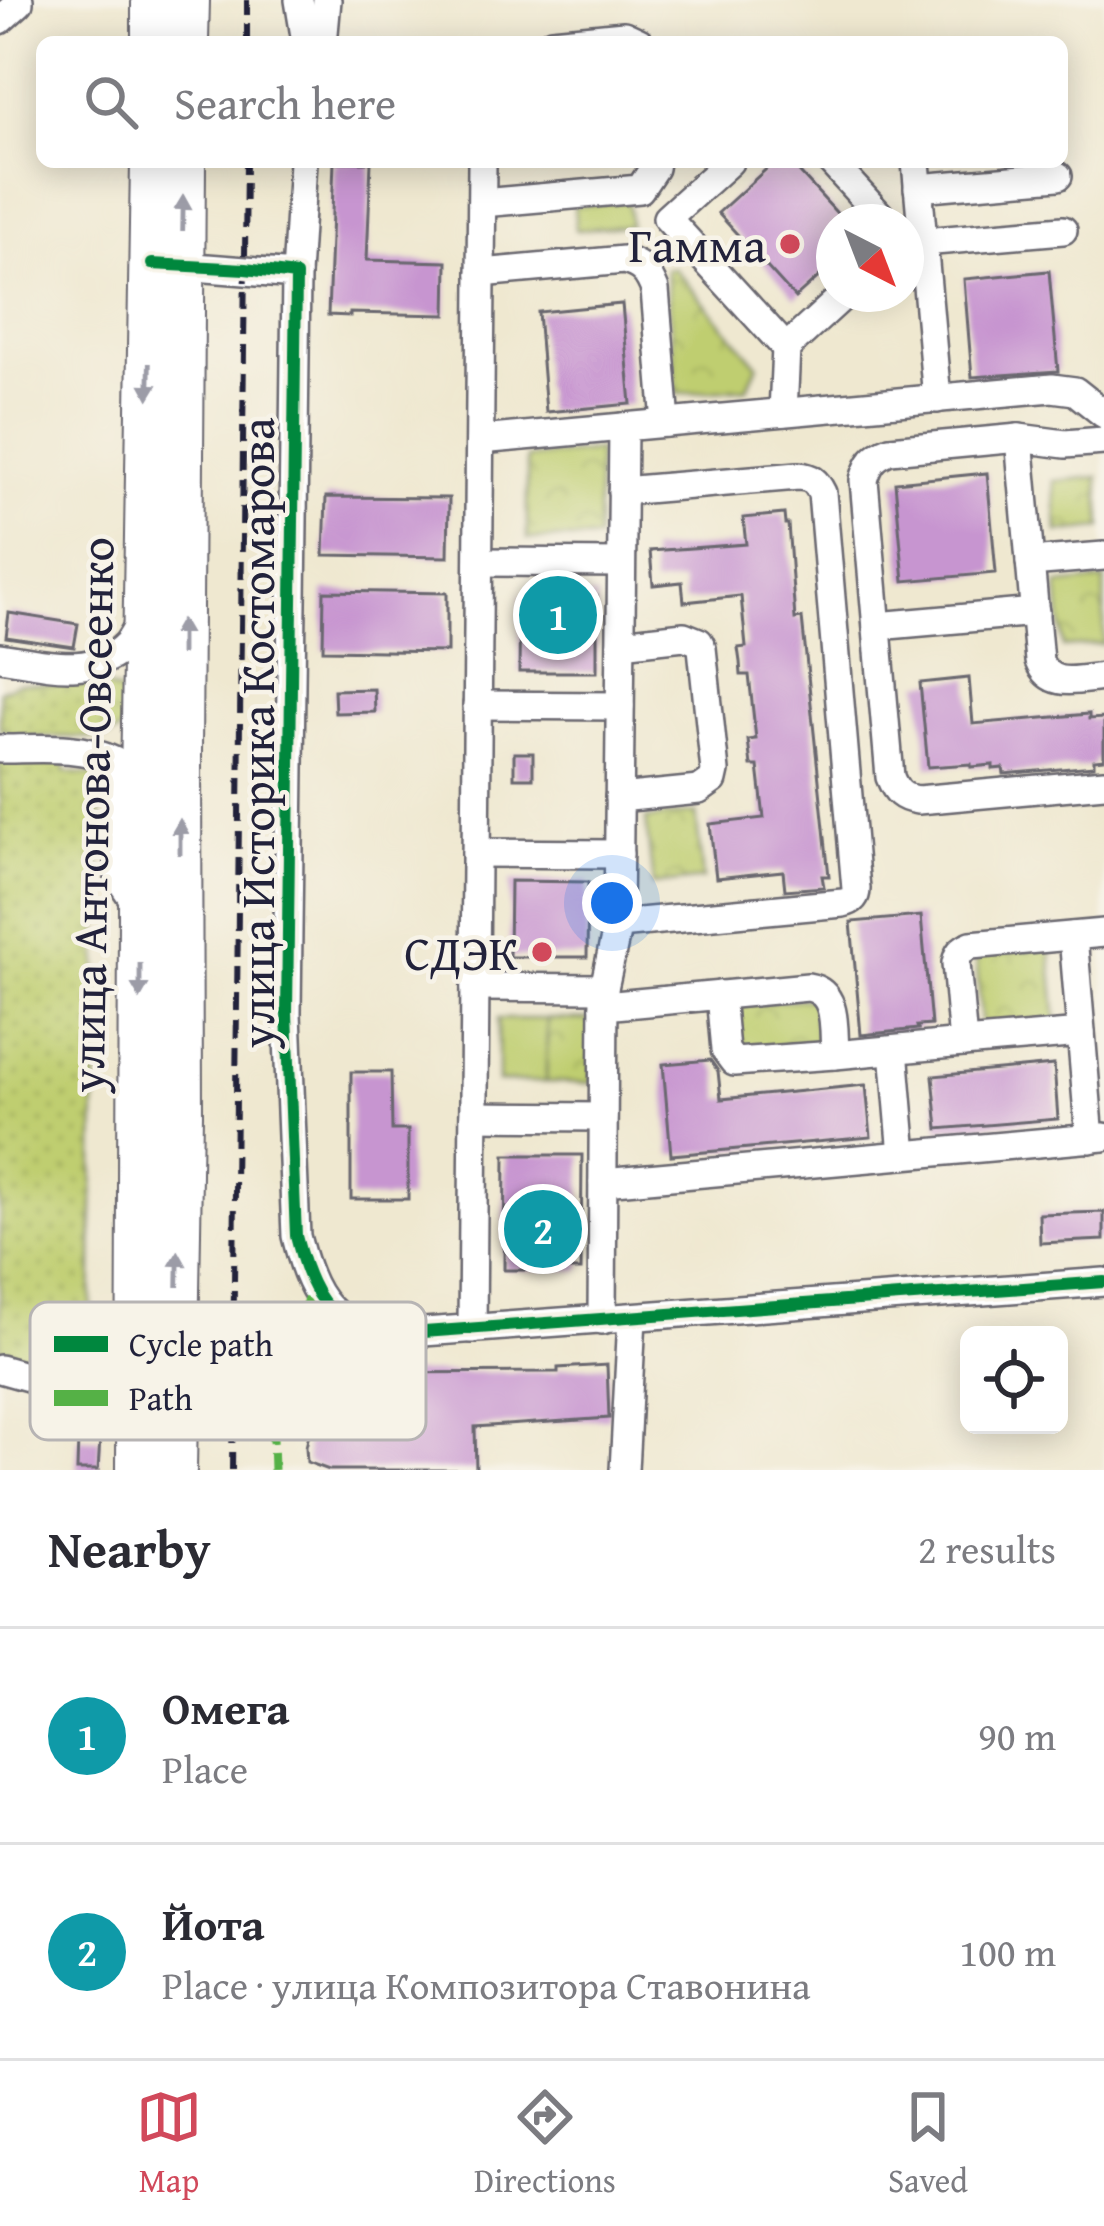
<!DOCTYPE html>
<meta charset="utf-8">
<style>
:root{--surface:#fff;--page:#f7f7f7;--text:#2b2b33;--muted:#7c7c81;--line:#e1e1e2;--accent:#d1495b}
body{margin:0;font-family:"Gentium Book Plus",serif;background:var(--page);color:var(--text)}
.controls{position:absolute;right:36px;bottom:36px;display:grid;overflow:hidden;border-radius:18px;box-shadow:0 6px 30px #0003}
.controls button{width:108px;height:108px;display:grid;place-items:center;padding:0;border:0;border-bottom:3px solid var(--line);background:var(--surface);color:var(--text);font:60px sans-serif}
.compass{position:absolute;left:816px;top:204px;width:108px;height:108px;border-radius:50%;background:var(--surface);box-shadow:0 6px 30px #0003;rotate:138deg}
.you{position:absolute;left:612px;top:903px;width:42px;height:42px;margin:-30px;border:9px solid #fff;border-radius:50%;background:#1a73e8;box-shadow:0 0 0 18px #1a73e833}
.badge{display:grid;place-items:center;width:78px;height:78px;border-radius:50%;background:var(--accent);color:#fff;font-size:39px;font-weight:700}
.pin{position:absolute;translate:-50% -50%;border:6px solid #fff;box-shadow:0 3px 12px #0006}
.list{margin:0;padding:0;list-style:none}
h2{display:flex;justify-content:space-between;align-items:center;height:156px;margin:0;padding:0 48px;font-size:51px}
h2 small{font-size:39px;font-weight:400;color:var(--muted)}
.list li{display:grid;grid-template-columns:78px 1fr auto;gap:36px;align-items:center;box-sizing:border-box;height:216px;padding:0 48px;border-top:3px solid var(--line)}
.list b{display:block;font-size:45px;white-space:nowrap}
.list p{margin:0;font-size:39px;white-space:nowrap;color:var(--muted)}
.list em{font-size:39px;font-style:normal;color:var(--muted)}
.icon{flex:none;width:66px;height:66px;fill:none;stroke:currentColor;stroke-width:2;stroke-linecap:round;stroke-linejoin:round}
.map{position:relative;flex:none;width:1104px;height:1470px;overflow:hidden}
.search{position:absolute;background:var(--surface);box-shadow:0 6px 30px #0003;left:36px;right:36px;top:36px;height:132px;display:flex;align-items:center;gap:30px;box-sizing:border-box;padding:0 42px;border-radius:18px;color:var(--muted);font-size:45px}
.sheet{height:588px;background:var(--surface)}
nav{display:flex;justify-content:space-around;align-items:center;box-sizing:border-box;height:168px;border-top:3px solid var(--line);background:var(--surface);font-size:33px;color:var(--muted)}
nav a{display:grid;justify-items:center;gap:6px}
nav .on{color:var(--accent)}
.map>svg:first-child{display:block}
.grass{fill:url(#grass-dots);stroke:#707856;stroke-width:3}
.park{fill:url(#park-crowns);stroke:#707856;stroke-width:3}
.pitch{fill:#bfce70;stroke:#707856;stroke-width:3}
.building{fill:#c795d0}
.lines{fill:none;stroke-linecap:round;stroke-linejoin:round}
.minor-casing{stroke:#6a676f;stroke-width:32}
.highway-casing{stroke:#6a676f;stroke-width:46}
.minor{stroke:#fff;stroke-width:27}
.highway{stroke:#fff;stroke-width:42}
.rail{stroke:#22223b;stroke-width:6;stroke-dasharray:18 9;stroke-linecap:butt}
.quiet{stroke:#55b146;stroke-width:9;stroke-dasharray:18 9;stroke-linecap:butt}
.cycleway-casing{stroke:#f7f3e8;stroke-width:20}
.cycleway{stroke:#00873e;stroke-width:12}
.oneway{fill:#9c9ca7}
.poi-dot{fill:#d1495b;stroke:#f7f3e8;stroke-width:4.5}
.labels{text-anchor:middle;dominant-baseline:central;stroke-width:9;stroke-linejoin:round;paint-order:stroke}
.poi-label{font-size:48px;fill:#22223b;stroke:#f7f3e8;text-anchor:end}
.street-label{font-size:48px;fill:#22223b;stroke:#f7f3e8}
.key{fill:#f7f3e8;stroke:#b7b4b4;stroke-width:3}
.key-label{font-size:33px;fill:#22223b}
</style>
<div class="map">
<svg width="1104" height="1470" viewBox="0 0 1104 1470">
<defs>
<pattern id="grass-dots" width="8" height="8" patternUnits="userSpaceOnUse" patternTransform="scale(3)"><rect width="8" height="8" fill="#bfce70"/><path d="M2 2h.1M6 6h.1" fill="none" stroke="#a4b162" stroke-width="1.8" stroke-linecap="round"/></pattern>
<pattern id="park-crowns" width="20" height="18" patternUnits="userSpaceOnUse" patternTransform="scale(3)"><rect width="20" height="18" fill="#bfce70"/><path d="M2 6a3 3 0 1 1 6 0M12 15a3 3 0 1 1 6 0" fill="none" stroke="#a4b162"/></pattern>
</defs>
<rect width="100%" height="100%" fill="#f7f3e8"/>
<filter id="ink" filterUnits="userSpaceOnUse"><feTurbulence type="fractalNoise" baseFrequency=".00833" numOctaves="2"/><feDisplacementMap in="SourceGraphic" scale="24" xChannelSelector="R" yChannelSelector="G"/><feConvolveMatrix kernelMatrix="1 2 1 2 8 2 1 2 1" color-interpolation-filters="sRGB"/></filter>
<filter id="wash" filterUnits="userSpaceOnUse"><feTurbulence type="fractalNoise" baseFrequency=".004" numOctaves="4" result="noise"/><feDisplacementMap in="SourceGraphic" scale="48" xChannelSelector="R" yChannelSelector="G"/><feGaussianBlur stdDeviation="2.7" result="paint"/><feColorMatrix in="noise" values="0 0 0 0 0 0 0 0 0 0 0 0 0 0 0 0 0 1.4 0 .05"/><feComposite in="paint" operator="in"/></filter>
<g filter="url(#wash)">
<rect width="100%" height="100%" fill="#efe8d0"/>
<g class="grass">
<path d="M18 683 105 686 123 694V731L104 738 18 736 0 729V691Z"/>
<path d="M0 760H65V772L101 776 90 1370 0 1350Z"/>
</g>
<g class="park">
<path d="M628 201 630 225 576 230 574 206Z"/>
<path d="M674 268 758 365 747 388 677 394 666 269Z"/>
<path d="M598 451 597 539H527V458Z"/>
<path d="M1098 477 1102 528 1058 532 1054 481Z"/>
<path d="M1104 580V644L1063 647 1058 585Z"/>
<path d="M696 813 703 879 653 885 646 819Z"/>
<path d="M1050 948 1057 1024 982 1031 976 955Z"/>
<path d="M813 998 817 1043 742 1050 738 1005Z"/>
<path d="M547 1019 592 1020V1083L546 1082Z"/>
</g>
<path class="pitch" d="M498 1019H547L546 1082H498Z"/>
<g id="blocks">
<g class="building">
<path d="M334 162H371L367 260 447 262 446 315 350 313V316L328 315Z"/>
<path d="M774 162H790L845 222H834V263L795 298 718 213Z"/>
<path d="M1049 271 1058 371 972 377 964 279Z"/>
<path d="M622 304 631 404 546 412 538 312Z"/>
<path d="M987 473 996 573 904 581 895 482Z"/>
<path d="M326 497 449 498 448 557 324 555Z"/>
<path d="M784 514 785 524H788L795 619 802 618 829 876H822L824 887 785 890 783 871 716 878 710 824 764 818 758 766H751L748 740 756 739 749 675H741L740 662 738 648 746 647 741 596 684 602 682 582 653 585 650 551 746 544 743 518Z"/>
<path d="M324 591 447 593V652L323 650Z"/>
<path d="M520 596H597V672H519Z"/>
<path d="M9 613 78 624 74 647 6 637Z"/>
<path d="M969 678 973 724 1089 714V719L1104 718V759L1094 760V766L1004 774 1003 768 993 769V765L971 767V764L928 767 920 683Z"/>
<path d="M374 689 375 712 335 713 334 690Z"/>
<rect x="514" y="753" width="19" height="25"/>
<path d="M510 881 588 882 587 957H509Z"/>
<path d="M921 916 931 1025 917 1026 918 1029 861 1035 851 922Z"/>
<path d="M710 1060 718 1071 721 1099 866 1085 871 1137 671 1155 663 1064Z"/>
<path d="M1054 1065 1058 1119 938 1129 933 1076Z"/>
<path d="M351 1072H391L392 1130H408V1199H351Z"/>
<path d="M505 1155H582L581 1270H504Z"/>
<path d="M1104 1212V1240L1040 1243 1039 1214Z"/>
<path d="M607 1365 609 1418 475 1427 476 1470H329L307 1462 306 1447 317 1400 328 1386 343 1376 366 1373 558 1372V1368Z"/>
<path d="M78 1438 100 1439 98 1470H77Z"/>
</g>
</g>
</g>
<g filter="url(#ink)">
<use href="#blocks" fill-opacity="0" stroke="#6a676f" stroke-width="3"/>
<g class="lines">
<defs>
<g id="minor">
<path d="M299 0 306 42"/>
<path d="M0 20 19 3V0"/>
<path d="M315 42 324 33 327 0"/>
<path d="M552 42 624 35 639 42"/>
<path d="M729 162 667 218 786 348"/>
<path d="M831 162 886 222"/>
<path d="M916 162 937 399"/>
<path d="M918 188 1058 176"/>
<path d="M482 203 640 189 654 168 655 162"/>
<path d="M923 242 1063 230"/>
<path d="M169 265 296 275 287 1013 296 1236C309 1288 325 1325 383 1335L1104 1282"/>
<path d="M481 273 624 260C642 265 648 272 655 290L666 423"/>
<path d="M296 275 303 162"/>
<path d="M783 412 786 348 845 294"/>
<path d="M1019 438 1039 661C1050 690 1079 679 1104 677"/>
<path d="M480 440 1052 388 1075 391 1104 414"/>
<path d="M1104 441 1065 444 1019 438 890 450C874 456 869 463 864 480L890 777C896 792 902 798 918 800L1104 783"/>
<path d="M479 562 621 563"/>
<path d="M1030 562 1104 556"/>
<path d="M877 626 1035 612"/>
<path d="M0 657C41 663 94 679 127 644 133 637 137 627 142 619"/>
<path d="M477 705 620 706"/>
<path d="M0 749C36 749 81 744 114 761L119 775V878L140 909"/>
<path d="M619 798 699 790 713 780 715 771 702 648 699 642 684 636 621 643"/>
<path d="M476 853 619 854"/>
<path d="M618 924 843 903C852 901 856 898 856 889L822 493C816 481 812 477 798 476L622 491"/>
<path d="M1073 936 1090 1139"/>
<path d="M475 987 604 988"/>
<path d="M720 995 725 1050 734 1062 835 1055"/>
<path d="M604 1006 808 987C839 992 833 1030 835 1055L963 1043 956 963C958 953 961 949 971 945L1104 933"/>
<path d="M963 1043 1081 1033"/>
<path d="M894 1050 903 1155"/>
<path d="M474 1116 603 1117"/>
<path d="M603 1182 1104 1137"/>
<path d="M602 1320 604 988 618 924 623 427"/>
<path d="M472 1329 482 162"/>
<path d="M0 1369 85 1393 138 1411"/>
<path d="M624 1470 632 1318"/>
</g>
<g id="highway">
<path d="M153 42V0"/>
<path d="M187 42 188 0"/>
<path d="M138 1470 140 909 152 162"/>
<path d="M175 1470 181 1114 180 754 184 162"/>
</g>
</defs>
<use href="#minor" class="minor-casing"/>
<use href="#highway" class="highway-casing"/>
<use href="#minor" class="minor"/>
<use href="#highway" class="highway"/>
<g class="rail">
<path d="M247 42V0"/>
<path d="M232 1470 246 162"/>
</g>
<g class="quiet">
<path d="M232 1412 252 1405 271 1375"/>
<path d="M274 1470 271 1375 314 1288"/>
</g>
<defs>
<path id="cycleway" d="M152 264 245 269 296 275 287 1013 296 1236C309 1288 325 1325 383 1335L1104 1282"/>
</defs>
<use href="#cycleway" class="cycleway-casing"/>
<use href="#cycleway" class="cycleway"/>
</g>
<defs><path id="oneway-solid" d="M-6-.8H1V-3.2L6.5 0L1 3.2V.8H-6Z" transform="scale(3)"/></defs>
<g class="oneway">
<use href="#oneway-solid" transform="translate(183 213) rotate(-89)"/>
<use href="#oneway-solid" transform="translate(149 381) rotate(91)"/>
<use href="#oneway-solid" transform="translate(181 637) rotate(-90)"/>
<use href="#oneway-solid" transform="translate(180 837) rotate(-90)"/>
<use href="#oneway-solid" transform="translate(140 981) rotate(90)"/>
<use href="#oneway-solid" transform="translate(178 1269) rotate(-89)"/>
</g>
</g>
<g class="poi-dot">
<circle cx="790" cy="244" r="12"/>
<circle cx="542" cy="952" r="12"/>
</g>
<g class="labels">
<g class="poi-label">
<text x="766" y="244">Гамма</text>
<text x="518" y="952">СДЭК</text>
</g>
<g class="street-label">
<text transform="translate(256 733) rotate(-90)">улица Историка Костомарова</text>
<text transform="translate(91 815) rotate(-89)">улица Антонова-Овсеенко</text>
</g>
</g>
<rect x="30" y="1302" width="396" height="138" rx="18" class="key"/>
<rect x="54" y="1336" width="54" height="16" fill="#00873e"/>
<rect x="54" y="1390" width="54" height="16" fill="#55b146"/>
<g class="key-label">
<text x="129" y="1356">Cycle path</text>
<text x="129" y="1410">Path</text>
</g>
</svg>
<div class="controls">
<button><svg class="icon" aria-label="locate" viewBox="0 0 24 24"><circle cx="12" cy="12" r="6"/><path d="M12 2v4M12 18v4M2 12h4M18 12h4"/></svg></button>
</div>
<svg class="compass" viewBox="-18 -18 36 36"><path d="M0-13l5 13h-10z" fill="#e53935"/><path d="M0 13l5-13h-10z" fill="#7c7c81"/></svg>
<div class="you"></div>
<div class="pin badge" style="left:558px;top:615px;background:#0f9aa8">1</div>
<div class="pin badge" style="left:543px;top:1229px;background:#0f9aa8">2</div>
<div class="search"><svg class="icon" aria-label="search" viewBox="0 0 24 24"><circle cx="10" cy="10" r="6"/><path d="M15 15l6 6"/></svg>Search here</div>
</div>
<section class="sheet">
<h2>Nearby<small>2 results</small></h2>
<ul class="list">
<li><span class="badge" style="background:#0f9aa8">1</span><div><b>Омега</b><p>Place</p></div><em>90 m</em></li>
<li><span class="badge" style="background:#0f9aa8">2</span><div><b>Йота</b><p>Place · улица Композитора Ставонина</p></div><em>100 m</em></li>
</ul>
</section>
<nav>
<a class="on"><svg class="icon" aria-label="map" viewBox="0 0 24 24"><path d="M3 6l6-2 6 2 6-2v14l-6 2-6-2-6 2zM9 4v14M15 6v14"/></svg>Map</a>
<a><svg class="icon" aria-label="directions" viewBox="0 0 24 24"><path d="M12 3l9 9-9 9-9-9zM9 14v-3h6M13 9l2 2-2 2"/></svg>Directions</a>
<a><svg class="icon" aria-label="saved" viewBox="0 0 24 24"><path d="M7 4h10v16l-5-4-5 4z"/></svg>Saved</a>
</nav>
